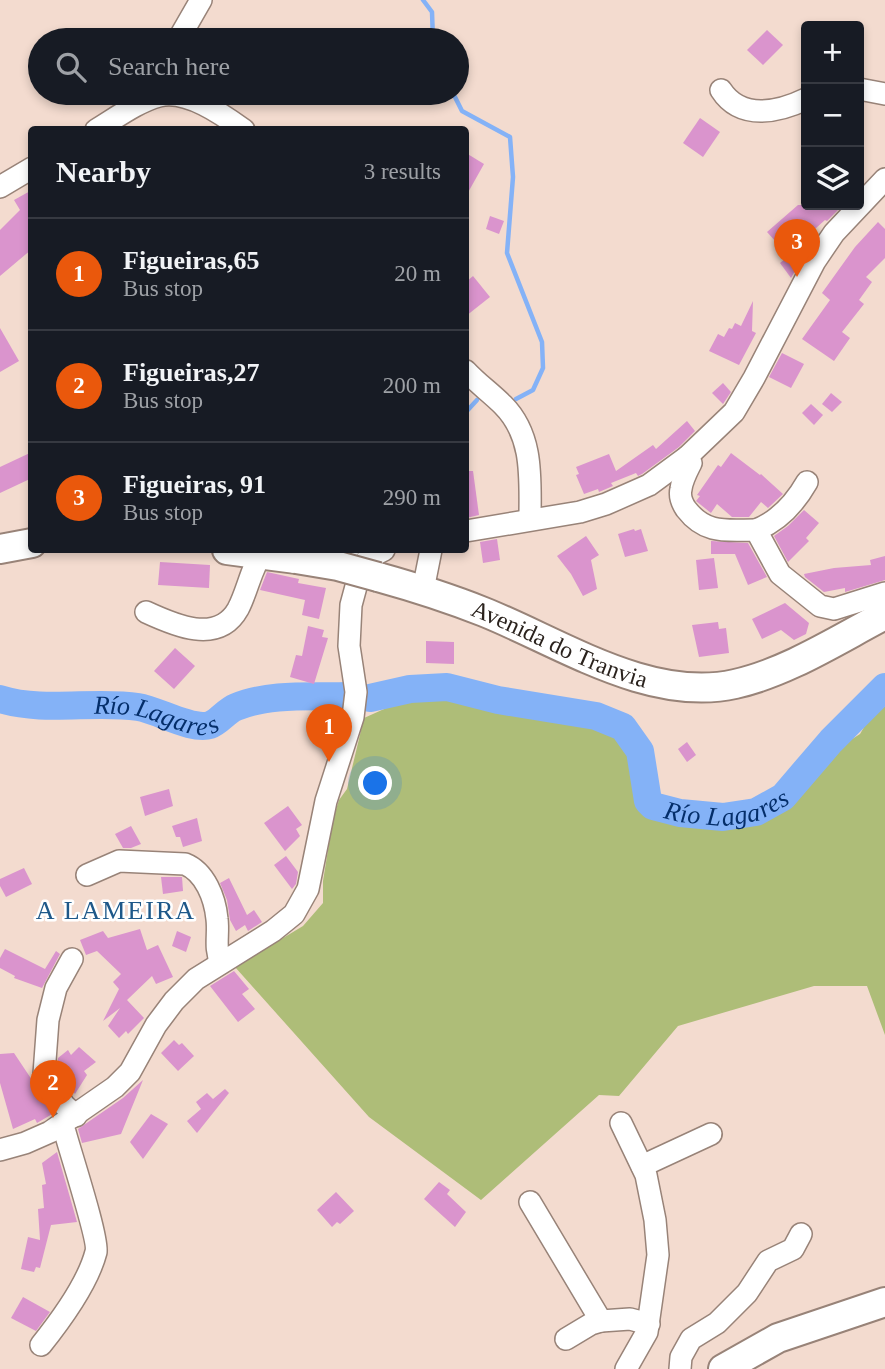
<!DOCTYPE html>
<meta charset="utf-8">
<style>
:root{--surface:#171b24;--page:#20242c;--text:#f1f3f6;--muted:#9ea1a6;--line:#363941;--accent:#ea580c}
body{margin:0;font-family:"Times New Roman",serif;background:var(--page);color:var(--text)}
.controls{position:absolute;right:21px;top:21px;display:grid;overflow:hidden;border-radius:7px;box-shadow:0 4px 10px #0003}
.controls button{width:63px;height:63px;display:grid;place-items:center;padding:0;border:0;border-bottom:2px solid var(--line);background:var(--surface);color:var(--text);font:35px sans-serif}
.you{position:absolute;left:376px;top:784px;width:24px;height:24px;margin:-18px;border:5px solid #fff;border-radius:50%;background:#1a73e8;box-shadow:0 0 0 10px #1a73e833}
.badge{display:grid;place-items:center;width:46px;height:46px;border-radius:50%;background:var(--accent);color:#fff;font-size:23px;font-weight:700}
.pin{position:absolute;translate:-50% -58px;filter:drop-shadow(0 2px 4px #0008)}
.pin::after{content:'';position:absolute;top:37px;width:24px;height:21px;background:inherit;clip-path:polygon(0 0,100% 0,50% 100%)}
.list{margin:0;padding:0;list-style:none}
h2{display:flex;justify-content:space-between;align-items:center;height:91px;margin:0;padding:0 28px;font-size:30px}
h2 small{font-size:23px;font-weight:400;color:var(--muted)}
.list li{display:grid;grid-template-columns:46px 1fr auto;gap:21px;align-items:center;box-sizing:border-box;height:112px;padding:0 28px;border-top:2px solid var(--line)}
.list b{display:block;font-size:26px;white-space:nowrap}
.list p{margin:0;font-size:23px;white-space:nowrap;color:var(--muted)}
.list em{font-size:23px;font-style:normal;color:var(--muted)}
.icon{flex:none;width:38px;height:38px;fill:none;stroke:currentColor;stroke-width:2;stroke-linecap:round;stroke-linejoin:round}
.map{position:relative;flex:none;width:885px;height:1369px;overflow:hidden}
.search{position:absolute;background:var(--surface);box-shadow:0 4px 10px #0003;left:28px;top:28px;width:441px;height:77px;display:flex;align-items:center;gap:18px;box-sizing:border-box;padding:0 24px;border-radius:38px;color:var(--muted);font-size:26px}
.panel{position:absolute;background:var(--surface);box-shadow:0 4px 10px #0003;left:28px;top:126px;width:441px;height:427px;border-radius:7px}
.map>svg:first-child{display:block}
.green{fill:#aebd78}
.lines{fill:none;stroke-linecap:round;stroke-linejoin:round}
.stream{stroke:#84b2f7;stroke-width:4.5}
.river{stroke:#84b2f7;stroke-width:28}
.building{fill:#da94cd}
.minor-casing{stroke:#988378;stroke-width:24}
.major-casing{stroke:#988378;stroke-width:32}
.minor{stroke:#fff;stroke-width:21}
.major{stroke:#fff;stroke-width:28}
.major-bridge-casing{stroke:#988378;stroke-width:32;stroke-linecap:butt}
.major-bridge{stroke:#fff;stroke-width:28}
.labels{text-anchor:middle;dominant-baseline:central;stroke-width:5;stroke-linejoin:round;paint-order:stroke}
.street-label{font-size:24px;fill:#2a221d;stroke:#fff}
.water-label{font-size:26px;font-style:italic;fill:#042e6a;stroke:#fff}
.neighbourhood-label{font-size:26px;letter-spacing:2px;fill:#1e5889;stroke:#fff}
</style>
<div class="map">
<svg width="885" height="1369" viewBox="0 0 885 1369">
<rect width="100%" height="100%" fill="#f3dbcf"/>
<path class="green" d="M443 695C458 698 471 705 485 708 519 717 609 717 628 747 642 769 633 799 645 814H667L716 822 755 821 770 817 782 810 797 794 809 775 821 769 832 752 860 734 867 722 885 703V1035L867 986H814L678 1026 619 1096 599 1095 481 1200 369 1117 235 967 303 926 323 903V881L333 819 339 800 347 789 364 718 402 701Z"/>
<g class="lines">
<g class="stream">
<path d="M423 0 432 12 433 40"/>
<path d="M453 93 462 111 510 137 513 177 507 253 542 342 543 368 533 390 516 399"/>
<path d="M466 412 477 400"/>
</g>
<g class="river">
<path id="s1" d="M370 698 410 689 447 687 498 700 596 716 623 727 640 751 648 801 653 806 680 813 723 817 756 812 783 797 831 741 885 687"/>
<path id="s2" d="M0 699C45 713 93 700 138 707 158 710 192 731 210 725 219 722 226 711 236 707 269 693 312 697 347 696"/>
</g>
</g>
<g class="building">
<path d="M767 30 783 45 763 65 747 50Z"/>
<path d="M700 118 720 132 703 157 683 143Z"/>
<path d="M466 153 484 164 466 196Z"/>
<path d="M32 190V249L0 276V230L20 210 14 200Z"/>
<path d="M798 205H843L827 221 825 220 787 254 767 232Z"/>
<path d="M490 216 504 221 499 234 486 229Z"/>
<path d="M878 222 885 229V258L866 277 872 282 859 300 864 304 842 332 850 338 834 361 802 339 830 300 822 293 855 247Z"/>
<path d="M790 255 800 262 791 278 780 263Z"/>
<path d="M473 276 490 297 466 316V282Z"/>
<path d="M753 301 752 331 756 333 739 365 709 351 718 334 724 337 729 328 732 329 735 323 741 326Z"/>
<path d="M0 328 19 361 0 372Z"/>
<path d="M782 353 804 364 791 388 769 377Z"/>
<path d="M723 383 731 392 723 404 712 393Z"/>
<path d="M831 393 842 402 832 412 822 404Z"/>
<path d="M811 404 823 415 814 425 802 413Z"/>
<path d="M687 421 695 431 679 447 642 474 638 476 636 473 611 483 613 486 599 492 598 489 584 494 576 475 579 474 576 467 609 454 616 471 653 445 656 449Z"/>
<path d="M32 452V478L0 493V467Z"/>
<path d="M731 453 760 475 761 474 783 494 768 508 761 502 749 517H732L717 504 711 513 696 501 700 496 697 495 718 465 721 467Z"/>
<path d="M466 471H473L479 515 466 518Z"/>
<path d="M804 510 819 523 806 538 809 541 788 562 774 536 788 526Z"/>
<path d="M634 529 635 531 641 529 648 551 625 557 618 534Z"/>
<path d="M586 536 599 555 591 560 597 589 583 596 571 574 557 556Z"/>
<path d="M497 539 500 560 483 563 480 542Z"/>
<path d="M711 541 748 543 767 577 748 585 735 554H711Z"/>
<path d="M885 556V580L845 592V588L824 592 805 577 804 574 834 568 871 565 870 560Z"/>
<path d="M714 558 718 588 699 590 696 560Z"/>
<path d="M160 562 210 565 209 588 158 585Z"/>
<path d="M267 572 299 579 298 583 326 588 319 619 302 615 305 600 260 590Z"/>
<path d="M785 603 809 623 806 634 794 640 781 630 762 639 752 619Z"/>
<path d="M718 622 719 629 726 628 729 653 699 657 692 625Z"/>
<path d="M308 626 324 630 322 637 328 638 314 684 290 677 296 655 302 656Z"/>
<path d="M426 641 454 642V664L426 663Z"/>
<path d="M175 648 195 666 174 689 154 671Z"/>
<path d="M687 742 696 755 687 762 678 749Z"/>
<path d="M169 789 173 806 145 816 140 797Z"/>
<path d="M288 806 302 825 296 829 300 836 285 851 264 823Z"/>
<path d="M197 818 202 841 183 847 180 837H176L172 826Z"/>
<path d="M131 826 141 844 131 848H123L115 834Z"/>
<path d="M286 856 298 872 296 884 292 889 274 865Z"/>
<path d="M24 868 32 884 6 897 0 886V879Z"/>
<path d="M161 877H182L183 891 163 894Z"/>
<path d="M229 878 247 915 254 910 262 922 248 931 245 925 236 931 230 920 227 900 220 883Z"/>
<path d="M140 929 147 950 158 945 173 977 156 984 152 976 127 1000 144 1018 128 1034 126 1031 119 1038 108 1026 120 1008 103 1021 119 989 113 982 121 974 97 951 86 955 80 940 103 931 108 938Z"/>
<path d="M177 931 191 937 186 952 172 946Z"/>
<path d="M5 949 45 969 56 951 60 954 42 988 14 978 15 976 0 968V958Z"/>
<path d="M234 971 249 989 242 994 255 1009 238 1022 210 986Z"/>
<path d="M174 1040 179 1045 182 1043 194 1056 178 1071 161 1053Z"/>
<path d="M79 1047 96 1062 84 1071 87 1075 75 1094 57 1071 58 1058 68 1050 71 1055Z"/>
<path d="M14 1053 54 1113 37 1123 35 1119 13 1129 0 1083V1054Z"/>
<path d="M143 1080 121 1134 82 1143 78 1129 123 1098Z"/>
<path d="M225 1089 229 1093 197 1133 187 1121 201 1109 196 1102 207 1093 213 1099Z"/>
<path d="M151 1114 168 1124 143 1159 130 1142Z"/>
<path d="M57 1152 77 1222 51 1225 40 1268 36 1267 34 1272 21 1269 28 1237 40 1240 38 1209 44 1208 42 1185 46 1184 42 1163Z"/>
<path d="M439 1182 450 1190 447 1194 466 1212 455 1227 424 1199Z"/>
<path d="M336 1192 354 1211 340 1224 337 1222 332 1227 317 1210Z"/>
<path d="M23 1297 50 1312 36 1331 11 1318Z"/>
</g>
<g class="lines">
<defs>
<g id="minor">
<path d="M178 40 201 0"/>
<path d="M859 89 885 94"/>
<path d="M721 90C741 121 779 112 806 99"/>
<path d="M96 130C116 118 137 102 159 96 187 89 223 115 244 130"/>
<path d="M0 187 32 168"/>
<path d="M466 371C477 383 491 393 503 405 534 436 530 479 530 519"/>
<path d="M687 457 691 463C687 471 682 480 681 489 679 497 682 503 686 509 706 535 727 530 756 530L780 574 820 606 834 609 885 593"/>
<path d="M756 530C779 521 795 503 807 482"/>
<path d="M466 531 580 512 606 504 649 485 687 457 734 412 754 378 815 261 834 233 885 179"/>
<path d="M325 550H348"/>
<path d="M423 590 431 550"/>
<path d="M146 612C174 625 218 645 238 609 248 590 251 567 264 550"/>
<path d="M87 875 119 861 185 864C205 872 215 898 217 919 219 935 214 947 221 963"/>
<path d="M72 959 56 988 48 1020 44 1074 64 1105 76 1116"/>
<path d="M621 1123 646 1175 655 1220 658 1255 647 1332 626 1369"/>
<path d="M0 1150 25 1143 50 1132 115 1087 130 1072 156 1025 174 1001 196 979 273 931 294 914 308 889 326 801 353 717 356 692 349 646 351 605 361 568 368 558 384 550"/>
<path d="M642 1166 711 1134"/>
<path d="M530 1202 601 1321 630 1319 649 1324"/>
<path d="M566 1339 591 1324 601 1321"/>
<path d="M41 1345C61 1320 88 1283 96 1252 99 1240 70 1151 65 1132L58 1127"/>
<path d="M680 1369 681 1357 691 1339 717 1323 747 1293 768 1261 793 1249 801 1234"/>
</g>
<g id="major">
<path d="M0 549 32 543"/>
<path d="M227 550 296 559"/>
<path id="s3" d="M378 577C414 587 449 598 484 612 561 643 650 703 735 684 788 672 837 640 885 615"/>
<path d="M723 1369 778 1338 885 1302"/>
</g>
</defs>
<use href="#minor" class="minor-casing"/>
<use href="#major" class="major-casing"/>
<use href="#minor" class="minor"/>
<use href="#major" class="major"/>
<defs>
<path id="major-bridge" d="M296 559 338 566 378 577"/>
</defs>
<use href="#major-bridge" class="major-bridge-casing"/>
<use href="#major-bridge" class="major-bridge"/>
</g>
<g class="labels">
<g class="street-label">
<text stroke="none"><textPath href="#s3" startOffset="194">Avenida do Tranvia</textPath></text>
</g>
<g class="water-label">
<text stroke="none"><textPath href="#s2" startOffset="158">Río Lagares</textPath></text>
<text stroke="none"><textPath href="#s1" startOffset="422">Río Lagares</textPath></text>
</g>
<g class="neighbourhood-label">
<text x="116" y="910">A LAMEIRA</text>
</g>
</g>
</svg>
<div class="controls">
<button>+</button>
<button>−</button>
<button><svg class="icon" aria-label="layers" viewBox="0 0 24 24"><path d="M12 4l9 5-9 5-9-5zM3 14l9 5 9-5"/></svg></button>
</div>
<div class="you"></div>
<div class="pin badge" style="left:329px;top:762px">1</div>
<div class="pin badge" style="left:53px;top:1118px">2</div>
<div class="pin badge" style="left:797px;top:277px">3</div>
<div class="search"><svg class="icon" aria-label="search" viewBox="0 0 24 24"><circle cx="10" cy="10" r="6"/><path d="M15 15l6 6"/></svg>Search here</div>
<section class="panel">
<h2>Nearby<small>3 results</small></h2>
<ul class="list">
<li><span class="badge">1</span><div><b>Figueiras,65</b><p>Bus stop</p></div><em>20 m</em></li>
<li><span class="badge">2</span><div><b>Figueiras,27</b><p>Bus stop</p></div><em>200 m</em></li>
<li><span class="badge">3</span><div><b>Figueiras, 91</b><p>Bus stop</p></div><em>290 m</em></li>
</ul>
</section>
</div>
